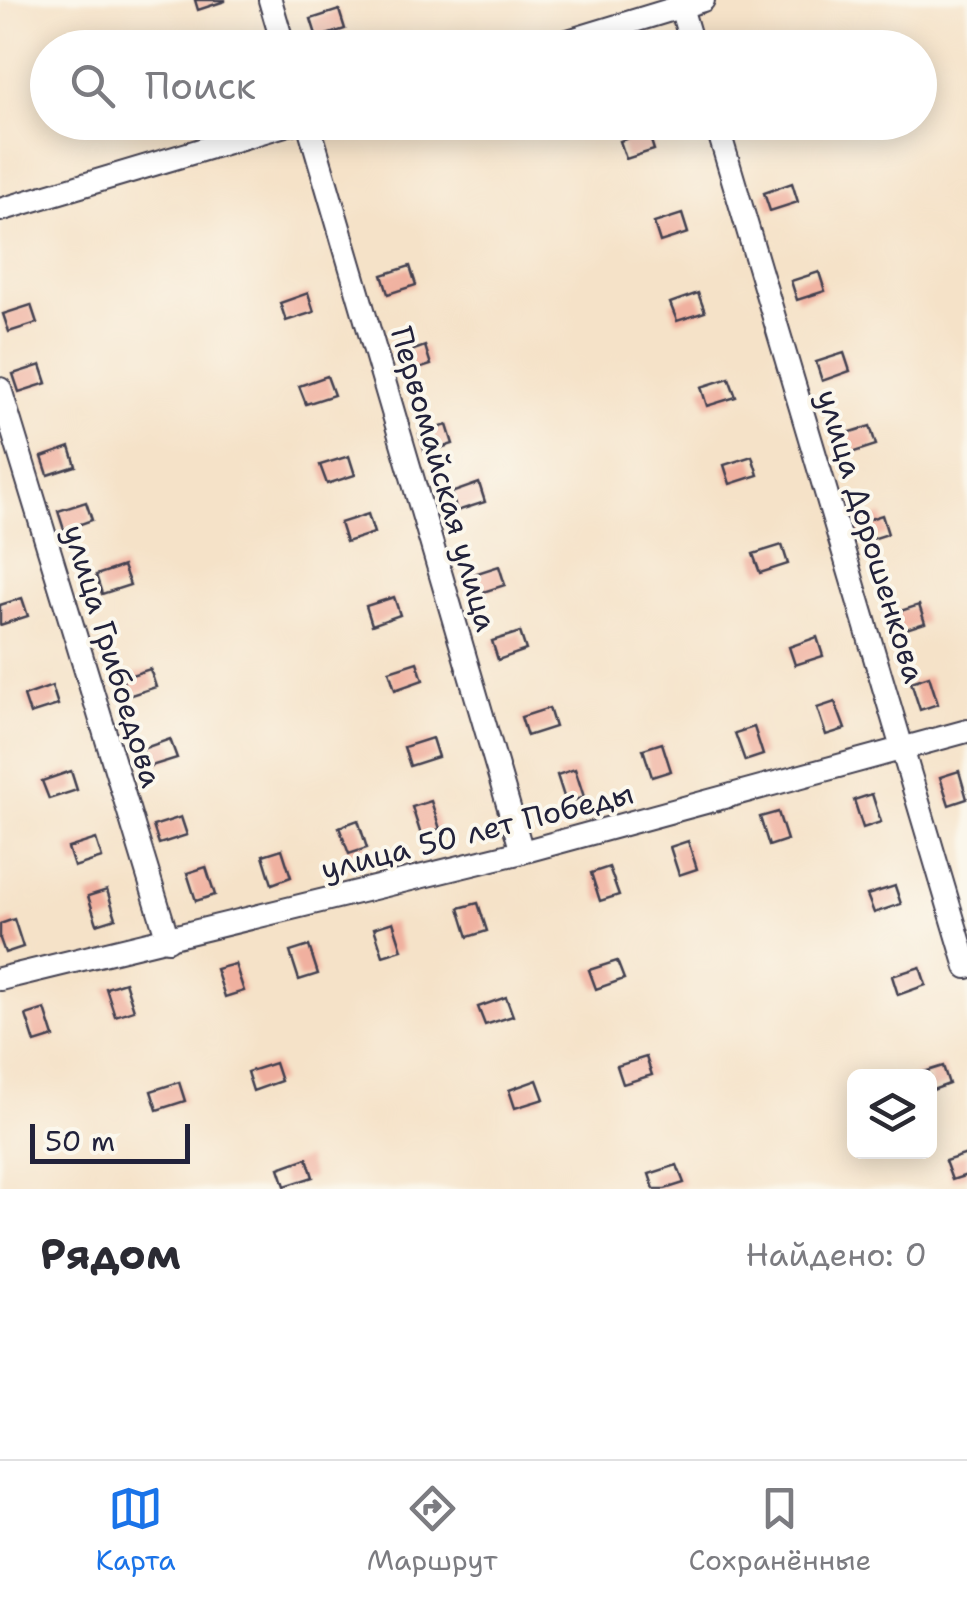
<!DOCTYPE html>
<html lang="ru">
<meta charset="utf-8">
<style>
:root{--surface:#fff;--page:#f2f2f3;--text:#2b2b33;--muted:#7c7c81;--line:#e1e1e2;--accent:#1a73e8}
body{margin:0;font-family:"Shantell Sans",sans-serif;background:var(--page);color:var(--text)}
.controls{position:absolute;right:30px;bottom:30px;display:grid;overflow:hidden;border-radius:15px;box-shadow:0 5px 25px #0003}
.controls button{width:90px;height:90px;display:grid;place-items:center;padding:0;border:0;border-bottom:2px solid var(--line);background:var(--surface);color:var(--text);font:50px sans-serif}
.scale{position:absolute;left:30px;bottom:25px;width:160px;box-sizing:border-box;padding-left:10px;border:5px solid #22223b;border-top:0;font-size:28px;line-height:35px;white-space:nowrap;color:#22223b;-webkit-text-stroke:8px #fbf7ec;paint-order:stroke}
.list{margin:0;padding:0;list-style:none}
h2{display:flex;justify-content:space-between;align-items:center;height:130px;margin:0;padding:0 40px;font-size:42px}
h2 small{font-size:32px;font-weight:400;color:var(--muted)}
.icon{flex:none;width:55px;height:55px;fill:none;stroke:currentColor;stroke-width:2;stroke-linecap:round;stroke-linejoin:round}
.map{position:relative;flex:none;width:967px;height:1189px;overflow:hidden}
.search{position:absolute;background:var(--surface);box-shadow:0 5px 25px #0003;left:30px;right:30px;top:30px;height:110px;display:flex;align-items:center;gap:25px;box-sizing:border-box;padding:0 35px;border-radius:55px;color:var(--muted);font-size:38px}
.sheet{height:270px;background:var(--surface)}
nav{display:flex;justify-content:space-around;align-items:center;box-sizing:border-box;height:140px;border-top:2px solid var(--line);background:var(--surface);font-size:28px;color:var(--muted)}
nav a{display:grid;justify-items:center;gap:5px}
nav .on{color:var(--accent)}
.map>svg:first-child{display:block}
.building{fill:#f0b09f}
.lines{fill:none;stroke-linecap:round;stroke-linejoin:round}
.minor-casing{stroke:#423f50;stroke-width:26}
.minor{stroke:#fff;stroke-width:22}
.labels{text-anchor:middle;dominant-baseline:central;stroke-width:8;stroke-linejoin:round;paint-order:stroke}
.street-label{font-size:30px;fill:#22223b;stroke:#fbf7ec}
</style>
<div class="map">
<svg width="967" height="1189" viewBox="0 0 967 1189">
<rect width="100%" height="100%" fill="#fbf7ec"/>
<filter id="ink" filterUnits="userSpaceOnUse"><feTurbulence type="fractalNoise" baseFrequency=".01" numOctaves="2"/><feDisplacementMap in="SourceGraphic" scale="20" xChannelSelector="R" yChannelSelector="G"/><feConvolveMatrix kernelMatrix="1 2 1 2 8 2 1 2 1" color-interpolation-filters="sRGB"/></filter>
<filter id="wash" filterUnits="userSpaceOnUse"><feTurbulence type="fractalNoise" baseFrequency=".0048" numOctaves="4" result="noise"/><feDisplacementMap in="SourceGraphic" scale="40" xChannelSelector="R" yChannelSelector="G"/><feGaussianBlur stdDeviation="2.25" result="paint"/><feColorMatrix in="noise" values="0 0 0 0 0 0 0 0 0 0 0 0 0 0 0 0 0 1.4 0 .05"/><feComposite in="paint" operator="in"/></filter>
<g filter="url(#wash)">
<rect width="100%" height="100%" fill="#f5e2c8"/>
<g id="blocks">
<g class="building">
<path d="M195 0H225V1L198 10Z"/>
<path d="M339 10 345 29 317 38 311 19Z"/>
<path d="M746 122H770V123L749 130Z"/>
<path d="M648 131 654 150 626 159 620 141Z"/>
<path d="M792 183 798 202 770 211 764 193Z"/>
<path d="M682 214 688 233 660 242 654 223Z"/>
<path d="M410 266 416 285 388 294 382 275Z"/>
<path d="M819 272 825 291 797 300 791 281Z"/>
<path d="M308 293 314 312 286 321 280 303Z"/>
<path d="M698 293 705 312 677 321 670 303Z"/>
<path d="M31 305 37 323 9 332 3 314Z"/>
<path d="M425 346 431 365 403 374 397 356Z"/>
<path d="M844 353 850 371 822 381 816 362Z"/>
<path d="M41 365 47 383 19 392 13 374Z"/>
<path d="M327 376 334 395 306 404 299 386Z"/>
<path d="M729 378 736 397 707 406 701 387Z"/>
<path d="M447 425 453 444 425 453 419 434Z"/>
<path d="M870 426 876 445 848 454 841 435Z"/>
<path d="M70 447 76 466 48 475 42 457Z"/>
<path d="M349 456 355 475 327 484 320 465Z"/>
<path d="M752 456 758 475 730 484 724 465Z"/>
<path d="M479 483 485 502 457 511 451 493Z"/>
<path d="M86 502 92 520 64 530 58 511Z"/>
<path d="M368 514 374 533 346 542 340 523Z"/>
<path d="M882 515 888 534 860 543 854 524Z"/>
<path d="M782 545 788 564 760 573 753 554Z"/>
<path d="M123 566 130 585 102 594 96 575Z"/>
<path d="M499 566 505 585 477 594 471 575Z"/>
<path d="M394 597 400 615 372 625 366 606Z"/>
<path d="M22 598 28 616 0 625V605Z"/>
<path d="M919 605 925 623 897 632 891 614Z"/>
<path d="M520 632 526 650 498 660 492 641Z"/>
<path d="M817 637 823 656 795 665 789 647Z"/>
<path d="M417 662 423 680 395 690 389 671Z"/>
<path d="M150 669 156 687 128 696 122 678Z"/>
<path d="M929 676 938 704 920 710 911 682Z"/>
<path d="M52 686 58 705 30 714 24 696Z"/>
<path d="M835 702 845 729 826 735 817 708Z"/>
<path d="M549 708 555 727 527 736 521 717Z"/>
<path d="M754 727 763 755 745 761 735 733Z"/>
<path d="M432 738 438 757 410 766 404 747Z"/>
<path d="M170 739 177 758 148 767 142 749Z"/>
<path d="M662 743 671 771 652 777 643 749Z"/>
<path d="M575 769 584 797 566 803 557 775Z"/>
<path d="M71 771 77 790 49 799 42 781Z"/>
<path d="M959 771 967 799 949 805 940 777Z"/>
<path d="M872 794 881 822 863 828 854 800Z"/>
<path d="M431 801 440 829 421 835 412 807Z"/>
<path d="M778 812 787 840 769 846 760 817Z"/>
<path d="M181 817 187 835 159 844 153 826Z"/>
<path d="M358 820 367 848 349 854 339 827Z"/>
<path d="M96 839 102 858 74 867 68 848Z"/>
<path d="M688 841 697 869 679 875 670 847Z"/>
<path d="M282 849 291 877 272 884 263 855Z"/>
<path d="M206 867 215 895 196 901 187 873Z"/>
<path d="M609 867 619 895 600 901 591 873Z"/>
<path d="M895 886 901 904 874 913 867 895Z"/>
<path d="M107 890 116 918 97 924 88 896Z"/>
<path d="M478 903 487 931 468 937 459 908Z"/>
<path d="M14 919 23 947 5 953 0 939V924Z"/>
<path d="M393 922 402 950 383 956 374 928Z"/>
<path d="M309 946 318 974 299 980 290 952Z"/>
<path d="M617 961 624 979 596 989 589 970Z"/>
<path d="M235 964 244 991 225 997 216 969Z"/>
<path d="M920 967 926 985 898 995 892 976Z"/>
<path d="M125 982 134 1010 115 1016 106 988Z"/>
<path d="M506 997 513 1016 485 1025 478 1007Z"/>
<path d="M45 1009 54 1037 35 1043 26 1015Z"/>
<path d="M646 1057 652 1075 623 1084 617 1066Z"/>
<path d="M275 1063 281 1081 253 1091 247 1072Z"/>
<path d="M943 1066 949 1084 930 1091V1076H911Z"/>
<path d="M537 1080 544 1099 515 1108 509 1090Z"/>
<path d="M179 1082 185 1101 157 1110 151 1091Z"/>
<path d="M967 1154V1175L952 1180 945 1161Z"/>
<path d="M307 1158 313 1177 285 1186 279 1168Z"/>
<path d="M677 1165 684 1183 665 1189H654L649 1174Z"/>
</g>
</g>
</g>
<g filter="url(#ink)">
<use href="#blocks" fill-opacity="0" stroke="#423f50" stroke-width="2.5"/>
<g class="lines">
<defs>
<g id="minor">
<path d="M270 0 284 48"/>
<path d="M679 0 693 48"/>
<path d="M545 48 703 0"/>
<path d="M308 122 522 852"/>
<path d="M716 122 967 967"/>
<path d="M0 210 295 122"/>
<path d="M0 389 168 940"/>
<path d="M0 979 522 852 967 731"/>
</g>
</defs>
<use href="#minor" class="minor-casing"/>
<use href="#minor" class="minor"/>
</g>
</g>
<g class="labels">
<g class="street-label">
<text transform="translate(444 479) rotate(74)">Первомайская улица</text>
<text transform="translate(871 536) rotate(73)">улица Дорошенкова</text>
<text transform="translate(113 656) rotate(73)">улица Грибоедова</text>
<text transform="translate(477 831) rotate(-14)">улица 50 лет Победы</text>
</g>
</g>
</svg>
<div class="controls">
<button><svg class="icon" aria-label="layers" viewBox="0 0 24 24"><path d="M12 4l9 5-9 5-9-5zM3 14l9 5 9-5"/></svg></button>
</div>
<div class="scale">50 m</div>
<div class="search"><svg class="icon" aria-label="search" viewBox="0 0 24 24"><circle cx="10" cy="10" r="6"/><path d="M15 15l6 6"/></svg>Поиск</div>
</div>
<section class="sheet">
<h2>Рядом<small>Найдено: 0</small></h2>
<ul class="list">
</ul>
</section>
<nav>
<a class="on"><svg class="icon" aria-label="map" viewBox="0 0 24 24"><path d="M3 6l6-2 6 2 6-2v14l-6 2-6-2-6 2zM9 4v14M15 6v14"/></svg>Карта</a>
<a><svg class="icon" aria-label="directions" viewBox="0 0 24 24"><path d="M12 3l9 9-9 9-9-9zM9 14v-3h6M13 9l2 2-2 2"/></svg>Маршрут</a>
<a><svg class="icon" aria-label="saved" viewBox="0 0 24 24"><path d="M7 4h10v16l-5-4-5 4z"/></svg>Сохранённые</a>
</nav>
